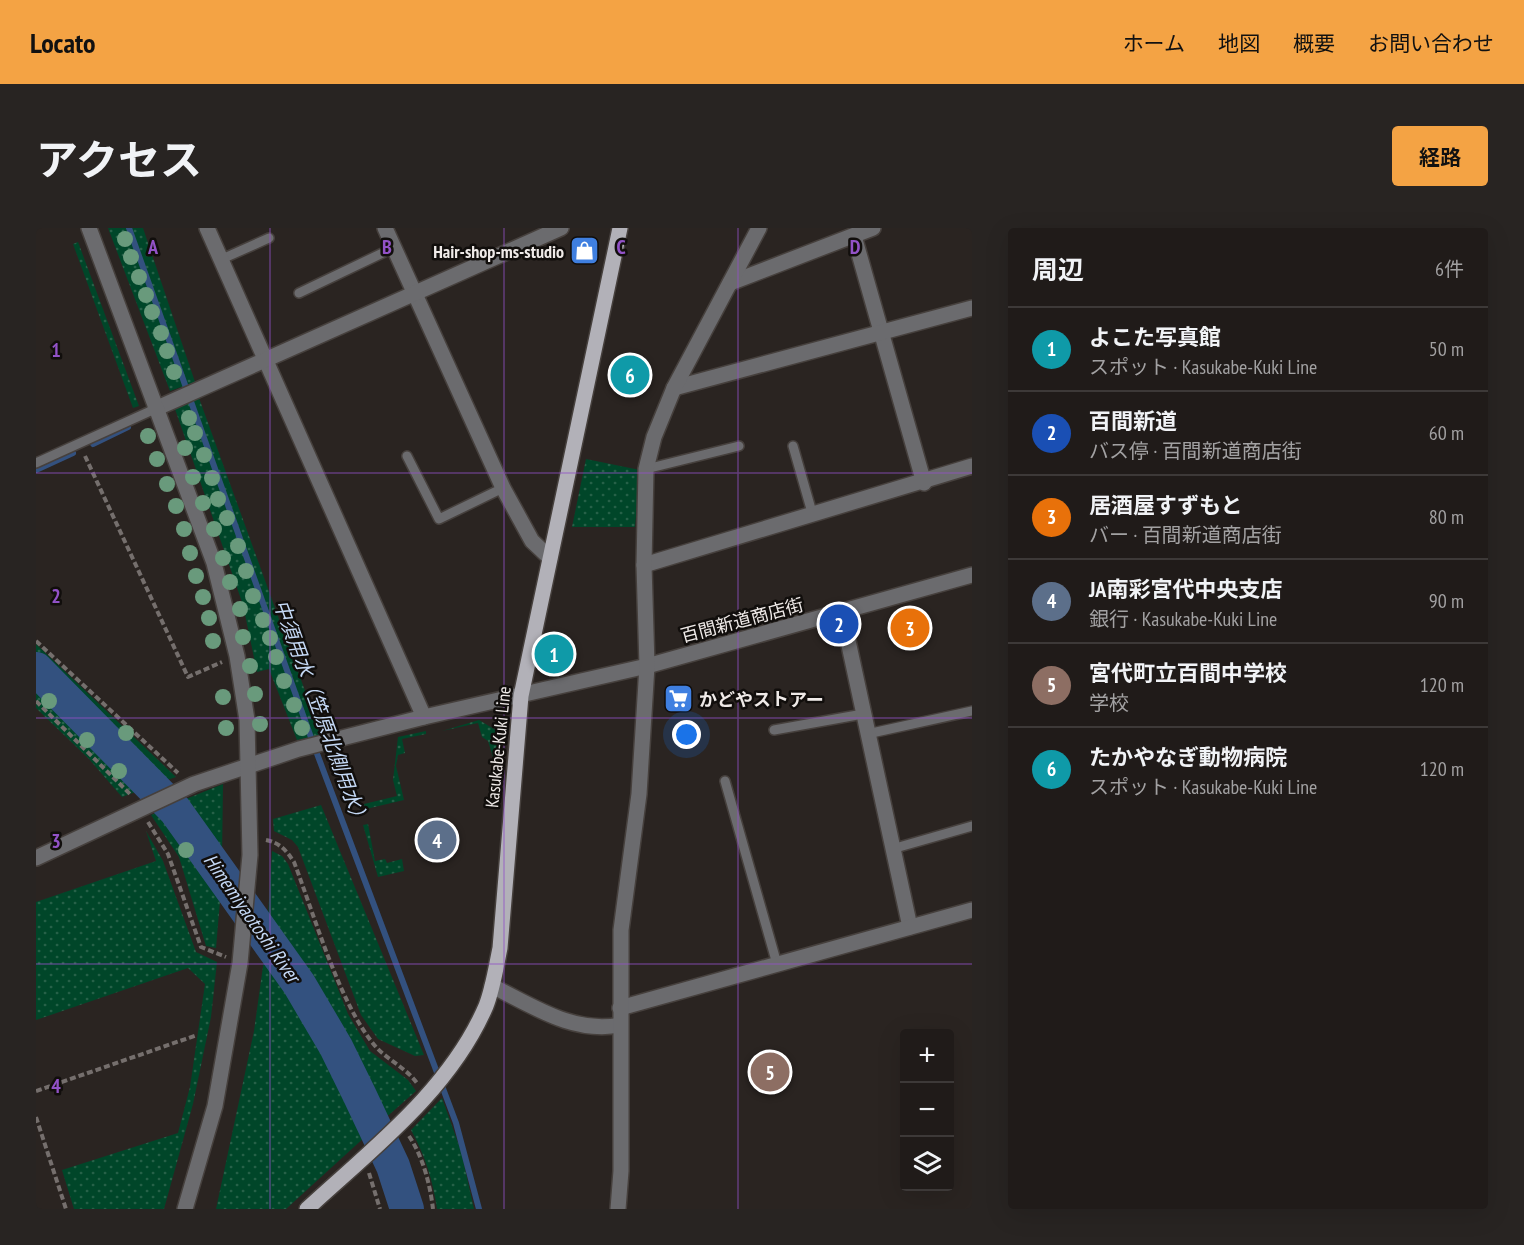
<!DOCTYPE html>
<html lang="ja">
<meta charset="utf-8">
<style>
:root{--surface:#201b19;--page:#282422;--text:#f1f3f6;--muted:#a2a1a2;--line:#3d3938;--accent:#f4a344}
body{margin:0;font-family:"PT Sans Narrow","Noto Sans JP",sans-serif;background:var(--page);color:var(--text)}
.controls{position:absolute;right:18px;bottom:18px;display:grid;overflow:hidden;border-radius:6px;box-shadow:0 6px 24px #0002}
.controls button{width:54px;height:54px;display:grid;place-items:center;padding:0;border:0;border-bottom:2px solid var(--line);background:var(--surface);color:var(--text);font:30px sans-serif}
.you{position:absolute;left:651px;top:507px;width:21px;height:21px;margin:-15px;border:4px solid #fff;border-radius:50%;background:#1a73e8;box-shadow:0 0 0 9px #1a73e833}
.badge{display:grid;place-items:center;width:39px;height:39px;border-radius:50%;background:var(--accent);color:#fff;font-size:20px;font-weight:700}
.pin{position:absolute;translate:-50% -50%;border:3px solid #fff;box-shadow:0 2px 6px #0006}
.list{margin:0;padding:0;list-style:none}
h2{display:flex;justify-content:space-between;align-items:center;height:78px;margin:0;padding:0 24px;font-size:26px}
h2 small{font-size:20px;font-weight:400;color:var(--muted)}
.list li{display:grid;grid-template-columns:39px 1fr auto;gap:18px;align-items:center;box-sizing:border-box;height:84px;padding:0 24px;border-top:2px solid var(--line)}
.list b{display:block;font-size:22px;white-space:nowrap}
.list p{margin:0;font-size:20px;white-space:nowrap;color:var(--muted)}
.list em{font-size:20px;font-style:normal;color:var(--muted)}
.icon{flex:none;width:33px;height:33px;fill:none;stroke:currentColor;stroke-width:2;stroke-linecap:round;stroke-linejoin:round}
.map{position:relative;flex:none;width:936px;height:981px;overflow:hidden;border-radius:6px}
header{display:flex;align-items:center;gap:36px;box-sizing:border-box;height:84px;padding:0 30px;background:var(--accent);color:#111}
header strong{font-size:28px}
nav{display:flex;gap:33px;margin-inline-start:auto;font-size:21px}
.intro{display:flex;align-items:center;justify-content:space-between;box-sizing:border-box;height:144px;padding:0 36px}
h1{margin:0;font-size:42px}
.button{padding:15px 27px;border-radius:6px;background:var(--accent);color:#111;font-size:21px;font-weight:700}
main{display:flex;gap:36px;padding:0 36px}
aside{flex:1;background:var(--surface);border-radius:6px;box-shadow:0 6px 24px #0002}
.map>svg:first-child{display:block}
.grass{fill:url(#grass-dots)}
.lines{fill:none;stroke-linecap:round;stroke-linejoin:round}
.stream{stroke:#33517f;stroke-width:6}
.river{stroke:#33517f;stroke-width:34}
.service-casing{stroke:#46403d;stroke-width:12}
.minor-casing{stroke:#46403d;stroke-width:18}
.tertiary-casing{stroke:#46403d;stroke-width:18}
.primary-casing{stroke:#46403d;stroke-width:18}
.path{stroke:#756f6d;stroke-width:4;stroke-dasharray:6 3;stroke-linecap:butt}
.service{stroke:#6b6b6e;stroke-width:9}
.minor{stroke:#6b6b6e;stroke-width:15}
.tertiary{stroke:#6b6b6e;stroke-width:15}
.primary{stroke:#b2b1b8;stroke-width:15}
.tree{fill:#699a7c}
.grid{fill:none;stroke:#9252c7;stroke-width:1.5;stroke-opacity:0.55}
.labels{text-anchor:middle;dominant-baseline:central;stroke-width:5;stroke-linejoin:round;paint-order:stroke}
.poi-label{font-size:18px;font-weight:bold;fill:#efeae8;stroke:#110e0c;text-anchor:end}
.street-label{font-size:18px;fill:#efeae8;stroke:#110e0c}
.water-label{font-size:20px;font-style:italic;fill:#c4d8f5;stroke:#110e0c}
.grid-label{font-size:20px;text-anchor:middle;font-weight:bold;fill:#9252c7;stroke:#110e0c;stroke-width:5;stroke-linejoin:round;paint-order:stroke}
</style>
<header>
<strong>Locato</strong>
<nav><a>ホーム</a><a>地図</a><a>概要</a><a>お問い合わせ</a></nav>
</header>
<div class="intro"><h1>アクセス</h1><a class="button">経路</a></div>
<main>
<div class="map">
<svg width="936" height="981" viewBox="0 0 936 981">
<defs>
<pattern id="grass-dots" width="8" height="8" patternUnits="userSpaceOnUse" patternTransform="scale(1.5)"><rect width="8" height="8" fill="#004629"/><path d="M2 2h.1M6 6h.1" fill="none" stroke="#266148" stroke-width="1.8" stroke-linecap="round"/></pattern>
</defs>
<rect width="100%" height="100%" fill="#2a2421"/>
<g class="grass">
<path d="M72 0H107L159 154 134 163Z"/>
<path d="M42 14 103 178 97 180 37 16Z"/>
<path d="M163 170 285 507 261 512 233 441 221 444 207 377 139 181Z"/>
<path d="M550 231 604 242 599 299H536Z"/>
<path d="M0 416 140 549 128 553 0 430Z"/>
<path d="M0 454 105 562 86 569 53 531 0 480Z"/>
<path d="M443 492 463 504 460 539 452 513 446 509 442 495 406 503Z"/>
<path d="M390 503V506L366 511 369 525 362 527 360 538 368 572 330 581 328 576 361 568 357 552 362 509Z"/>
<path d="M187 556 186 629 168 599 145 573Z"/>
<path d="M285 577 388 827 379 828 342 811 325 787 262 619 256 612 238 603 237 591Z"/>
<path d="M124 583 169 635 185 661 180 720 170 718 143 629 115 587Z"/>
<path d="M332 596 339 633 349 631 351 635 366 631 368 643 342 649 327 597Z"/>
<path d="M110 603 127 633 160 724 181 734 175 789 157 876 128 981H38L26 942 142 905 154 859 169 756 152 740 0 792V674L120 633Z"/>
<path d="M236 623 246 628 252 636 312 786 334 823 372 852 380 863 346 893 326 846 232 688Z"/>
<path d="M229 724 278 797 308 854 330 908 250 981H180L218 803Z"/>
<path d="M406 870 425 923 438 981H401C397 953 389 927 375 902Z"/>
</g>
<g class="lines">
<g class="stream">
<path d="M93 0 277 515 420 895 443 981"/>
<path d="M57 216 92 199"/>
<path d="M0 242 37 225"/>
</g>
<path class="river" d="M0 441 139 582 263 756 300 819 324 868 357 938 371 981"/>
<defs>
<g id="service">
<path d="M186 31 233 10"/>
<path d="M263 65 357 20"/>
<path d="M757 218 777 288"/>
<path d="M371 228 403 291 467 260"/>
<path d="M0 235 119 181"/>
<path d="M610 241 703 218"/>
<path d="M738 502 827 486"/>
<path d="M831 506 936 483"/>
<path d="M689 553 741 736"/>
<path d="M856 621 936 598"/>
</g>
<g id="minor">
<path d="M171 0 388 489"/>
<path d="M349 0 467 260 496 313 514 330"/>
<path d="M818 8 888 255"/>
<path d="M694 55 837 0"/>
<path d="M638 160 936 80"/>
<path d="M119 181 525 0"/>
<path d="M608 337 936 238"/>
<path d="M806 385 874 699"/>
<path d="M0 630 158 556 263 521 388 489 611 438 936 347"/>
<path d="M456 758C497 778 537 806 584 797"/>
<path d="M584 780 936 682"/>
<path d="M582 981 585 943V702L603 566 611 438 608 337 610 241 618 209 638 160 723 0"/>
</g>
<path id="tertiary" d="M53 0 178 335 201 428 211 492 214 627 204 735 179 878 149 981"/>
<path id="primary" d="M271 981C336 921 414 862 450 778 457 760 460 739 464 720L485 468 584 0"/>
</defs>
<use href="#service" class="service-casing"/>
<use href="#minor" class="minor-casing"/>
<use href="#tertiary" class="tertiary-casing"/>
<use href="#primary" class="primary-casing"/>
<g class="path">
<path d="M49 228 152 449 186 434"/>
<path d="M0 413 142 545"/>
<path d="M0 473 95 567"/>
<path d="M112 594 132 626 165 719 190 729"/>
<path d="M230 612C244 615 250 622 258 634 278 686 304 778 340 819 352 832 370 840 381 855"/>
<path d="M0 863 161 807"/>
<path d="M0 889 30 981"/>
<path d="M373 908C387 929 394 956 397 981"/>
<path d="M333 945 344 981"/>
</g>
<use href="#service" class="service"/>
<use href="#minor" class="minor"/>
<use href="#tertiary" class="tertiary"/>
<use href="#primary" class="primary"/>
</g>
<g class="tree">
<circle cx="89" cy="11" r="8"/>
<circle cx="95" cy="29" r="8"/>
<circle cx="103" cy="49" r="8"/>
<circle cx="110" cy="67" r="8"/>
<circle cx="116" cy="84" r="8"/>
<circle cx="125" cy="105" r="8"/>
<circle cx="131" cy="123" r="8"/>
<circle cx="138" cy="144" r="8"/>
<circle cx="153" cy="190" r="8"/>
<circle cx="159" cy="205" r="8"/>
<circle cx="112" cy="208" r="8"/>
<circle cx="149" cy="220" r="8"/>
<circle cx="168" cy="227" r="8"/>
<circle cx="121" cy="231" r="8"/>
<circle cx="157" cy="249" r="8"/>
<circle cx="176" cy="250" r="8"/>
<circle cx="131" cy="256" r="8"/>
<circle cx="182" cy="271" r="8"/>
<circle cx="167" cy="275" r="8"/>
<circle cx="140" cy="278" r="8"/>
<circle cx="191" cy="290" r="8"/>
<circle cx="148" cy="301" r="8"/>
<circle cx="178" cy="301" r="8"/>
<circle cx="202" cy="318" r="8"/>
<circle cx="154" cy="325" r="8"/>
<circle cx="187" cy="330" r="8"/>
<circle cx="210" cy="343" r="8"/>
<circle cx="160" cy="348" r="8"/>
<circle cx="194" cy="354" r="8"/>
<circle cx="217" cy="368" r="8"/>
<circle cx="167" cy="369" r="8"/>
<circle cx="204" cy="381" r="8"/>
<circle cx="173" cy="390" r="8"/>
<circle cx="227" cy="392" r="8"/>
<circle cx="207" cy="409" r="8"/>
<circle cx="234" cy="410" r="8"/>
<circle cx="177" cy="413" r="8"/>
<circle cx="240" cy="429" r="8"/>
<circle cx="214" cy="438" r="8"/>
<circle cx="248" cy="453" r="8"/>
<circle cx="219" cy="466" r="8"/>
<circle cx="187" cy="469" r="8"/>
<circle cx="13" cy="473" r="8"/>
<circle cx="258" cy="477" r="8"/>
<circle cx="224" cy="496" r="8"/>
<circle cx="190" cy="500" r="8"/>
<circle cx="266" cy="500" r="8"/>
<circle cx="90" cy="505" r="8"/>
<circle cx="51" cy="512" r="8"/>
<circle cx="83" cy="543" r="8"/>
<circle cx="150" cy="622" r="8"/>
</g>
<path class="grid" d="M234 0V981M468 0V981M702 0V981M0 245H936M0 490H936M0 736H936"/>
<defs>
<symbol id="shop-square" viewBox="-11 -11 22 22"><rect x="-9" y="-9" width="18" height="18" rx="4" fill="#3f7fe0" stroke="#110e0c"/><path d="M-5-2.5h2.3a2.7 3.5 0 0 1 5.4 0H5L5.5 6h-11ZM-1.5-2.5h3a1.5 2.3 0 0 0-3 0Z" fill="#fff"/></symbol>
<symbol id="supermarket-square" viewBox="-11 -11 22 22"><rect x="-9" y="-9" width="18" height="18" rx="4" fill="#3f7fe0" stroke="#110e0c"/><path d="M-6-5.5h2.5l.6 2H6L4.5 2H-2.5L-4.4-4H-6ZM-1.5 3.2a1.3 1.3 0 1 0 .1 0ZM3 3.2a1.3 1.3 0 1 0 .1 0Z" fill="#fff"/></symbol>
</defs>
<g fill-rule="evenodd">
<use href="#shop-square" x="532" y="6" width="33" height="33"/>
<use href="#supermarket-square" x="626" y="454" width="33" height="33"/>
</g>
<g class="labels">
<g class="poi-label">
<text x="528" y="23">Hair-shop-ms-studio</text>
<text x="663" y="471" text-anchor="start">かどやストアー</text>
</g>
<g class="street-label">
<text transform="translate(706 392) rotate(-15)">百間新道商店街</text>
<text transform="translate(462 519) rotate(-84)">Kasukabe-Kuki Line</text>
</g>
<g class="water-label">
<text transform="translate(285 485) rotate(70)">中須用水（笠原北側用水）</text>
<text transform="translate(216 690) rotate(55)">Himemiyaotoshi River</text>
</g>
</g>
<g class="grid-label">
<text x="117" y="26">A</text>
<text x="351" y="26">B</text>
<text x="585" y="26">C</text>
<text x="819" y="26">D</text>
<text x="20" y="129">1</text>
<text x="20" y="375">2</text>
<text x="20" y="620">3</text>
<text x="20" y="865">4</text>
</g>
</svg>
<div class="controls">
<button>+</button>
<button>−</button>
<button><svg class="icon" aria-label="layers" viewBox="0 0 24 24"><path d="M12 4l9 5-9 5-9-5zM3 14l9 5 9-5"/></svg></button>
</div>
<div class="you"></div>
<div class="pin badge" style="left:518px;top:426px;background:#0f9aa8">1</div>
<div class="pin badge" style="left:803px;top:396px;background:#1a4fb4">2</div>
<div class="pin badge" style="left:874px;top:400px;background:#e8710a">3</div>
<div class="pin badge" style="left:401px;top:612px;background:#5c6f8a">4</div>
<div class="pin badge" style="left:734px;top:844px;background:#8d6e63">5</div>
<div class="pin badge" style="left:594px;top:147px;background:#0f9aa8">6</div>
</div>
<aside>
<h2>周辺<small>6件</small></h2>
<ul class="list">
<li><span class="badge" style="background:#0f9aa8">1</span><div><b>よこた写真館</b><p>スポット · Kasukabe-Kuki Line</p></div><em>50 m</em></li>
<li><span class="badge" style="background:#1a4fb4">2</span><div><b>百間新道</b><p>バス停 · 百間新道商店街</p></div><em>60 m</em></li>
<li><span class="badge" style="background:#e8710a">3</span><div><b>居酒屋すずもと</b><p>バー · 百間新道商店街</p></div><em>80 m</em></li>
<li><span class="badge" style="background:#5c6f8a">4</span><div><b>JA南彩宮代中央支店</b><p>銀行 · Kasukabe-Kuki Line</p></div><em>90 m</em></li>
<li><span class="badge" style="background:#8d6e63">5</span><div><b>宮代町立百間中学校</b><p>学校</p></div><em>120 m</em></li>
<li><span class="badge" style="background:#0f9aa8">6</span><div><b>たかやなぎ動物病院</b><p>スポット · Kasukabe-Kuki Line</p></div><em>120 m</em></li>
</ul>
</aside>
</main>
